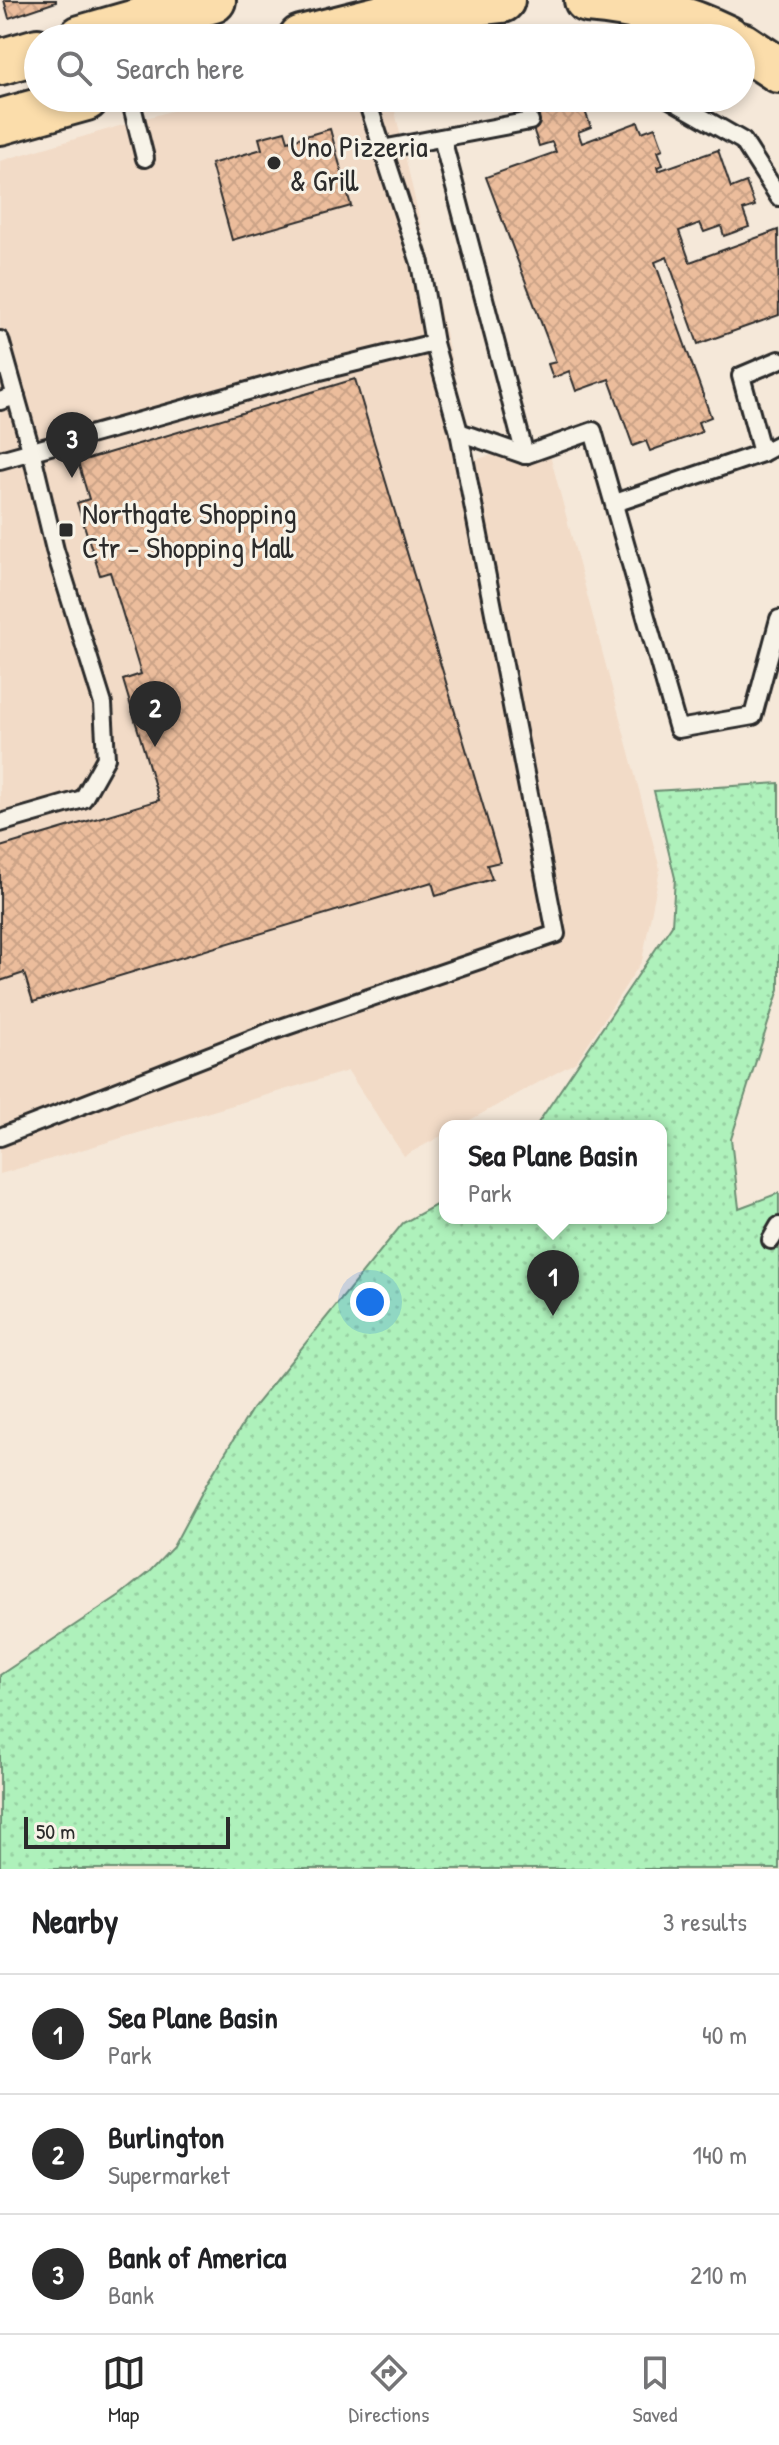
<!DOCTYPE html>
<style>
:root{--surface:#fff;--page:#f6f6f6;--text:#202124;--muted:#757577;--line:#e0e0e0;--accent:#2b2b2b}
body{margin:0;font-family:"Patrick Hand",sans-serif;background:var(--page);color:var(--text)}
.scale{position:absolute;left:24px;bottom:20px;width:206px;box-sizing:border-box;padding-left:8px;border:4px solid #2b2b2b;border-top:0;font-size:22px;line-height:28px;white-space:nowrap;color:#2b2b2b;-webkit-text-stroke:6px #f7f3e8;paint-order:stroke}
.you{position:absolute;left:370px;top:1302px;width:28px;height:28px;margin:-20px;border:6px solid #fff;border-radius:50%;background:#1a73e8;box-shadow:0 0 0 12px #1a73e833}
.badge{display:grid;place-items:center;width:52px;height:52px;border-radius:50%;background:var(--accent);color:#fff;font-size:26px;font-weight:700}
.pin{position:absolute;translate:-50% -66px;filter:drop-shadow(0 2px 4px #0008)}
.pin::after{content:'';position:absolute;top:42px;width:28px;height:24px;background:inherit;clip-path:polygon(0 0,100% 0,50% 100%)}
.popup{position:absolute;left:439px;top:1120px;width:228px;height:104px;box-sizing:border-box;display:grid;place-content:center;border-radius:16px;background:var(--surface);filter:drop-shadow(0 2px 6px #0005);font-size:26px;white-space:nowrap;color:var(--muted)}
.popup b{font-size:30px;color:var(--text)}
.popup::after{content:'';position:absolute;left:50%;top:100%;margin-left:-16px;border:16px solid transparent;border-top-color:var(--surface)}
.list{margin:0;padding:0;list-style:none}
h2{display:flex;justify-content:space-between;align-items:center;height:104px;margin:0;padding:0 32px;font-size:34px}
h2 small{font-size:26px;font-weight:400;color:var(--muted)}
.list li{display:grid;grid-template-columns:52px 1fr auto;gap:24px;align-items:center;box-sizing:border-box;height:120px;padding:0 32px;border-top:2px solid var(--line)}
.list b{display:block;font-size:30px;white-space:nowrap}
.list p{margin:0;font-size:26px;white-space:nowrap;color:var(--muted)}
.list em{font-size:26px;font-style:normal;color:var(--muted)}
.icon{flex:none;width:44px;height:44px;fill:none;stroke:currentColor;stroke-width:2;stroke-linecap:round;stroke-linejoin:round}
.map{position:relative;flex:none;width:779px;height:1869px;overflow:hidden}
.search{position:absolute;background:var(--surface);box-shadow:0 4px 12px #0003;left:24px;right:24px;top:24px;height:88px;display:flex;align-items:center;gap:20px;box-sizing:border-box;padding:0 28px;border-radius:44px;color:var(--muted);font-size:30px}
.sheet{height:464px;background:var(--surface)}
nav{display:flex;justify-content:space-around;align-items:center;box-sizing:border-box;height:112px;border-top:2px solid var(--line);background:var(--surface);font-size:22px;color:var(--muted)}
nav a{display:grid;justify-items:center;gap:4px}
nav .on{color:var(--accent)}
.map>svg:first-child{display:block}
.built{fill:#f2dbc7}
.park{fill:url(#park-dots);stroke:#6c8e73;stroke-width:2}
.building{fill:url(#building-cross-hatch);stroke:#2b2b2b;stroke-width:2}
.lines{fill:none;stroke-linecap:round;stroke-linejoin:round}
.service-casing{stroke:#2b2b2b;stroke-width:22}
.trunk-casing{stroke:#2b2b2b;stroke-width:50}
.service{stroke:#f7f3e8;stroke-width:16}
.trunk{stroke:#fbddab;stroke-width:44}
.poi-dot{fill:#2b2b2b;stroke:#f7f3e8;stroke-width:3}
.labels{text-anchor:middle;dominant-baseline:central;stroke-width:6;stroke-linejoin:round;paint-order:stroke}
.poi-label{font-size:30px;fill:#2b2b2b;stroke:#f7f3e8;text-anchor:start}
</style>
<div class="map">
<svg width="779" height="1869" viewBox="0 0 779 1869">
<defs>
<pattern id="park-dots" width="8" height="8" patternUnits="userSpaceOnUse" patternTransform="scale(2)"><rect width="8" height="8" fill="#aef1bb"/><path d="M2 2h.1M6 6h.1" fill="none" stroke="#96cfa1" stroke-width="1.8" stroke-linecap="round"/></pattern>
<pattern id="building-cross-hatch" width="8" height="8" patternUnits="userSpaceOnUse" patternTransform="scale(2)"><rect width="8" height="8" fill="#ecbd9c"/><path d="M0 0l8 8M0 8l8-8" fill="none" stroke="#cba387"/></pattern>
</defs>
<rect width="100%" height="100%" fill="#f5e8d9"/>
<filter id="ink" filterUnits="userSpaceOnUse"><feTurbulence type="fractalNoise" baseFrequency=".0125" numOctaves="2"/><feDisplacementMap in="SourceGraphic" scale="16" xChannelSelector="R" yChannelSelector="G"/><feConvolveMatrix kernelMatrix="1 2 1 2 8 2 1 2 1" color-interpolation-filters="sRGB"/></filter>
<g filter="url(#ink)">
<path class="built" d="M215 98H392L474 460 546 440 660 869 642 961 576 1062 459 1126H445V1134L404 1156 348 1071 0 1174V161Z"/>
<path class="park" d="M779 783V989L731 1139 739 1208 779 1193V1869H0V1675L120 1595 150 1571 173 1547 207 1483 252 1409 403 1223 445 1200V1218H661V1126H536L672 925 675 878 654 791Z"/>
<g class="building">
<path d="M4 0H56V2L9 18Z"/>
<path d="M536 98H580L591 127 578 132 582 143 638 122 642 132 655 127 663 149 658 151 663 165 657 167 658 171 718 150 731 188 746 182 755 206 743 210 749 227 724 236 721 226 704 232 700 223 679 231 690 262 778 230 779 315 698 344 667 257 655 262 711 417 698 422 702 432 650 451 646 441 633 446 609 379 576 391 569 371 553 378 548 364 556 362 486 177 556 152 552 142 539 146 524 102Z"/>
<path d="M330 129 351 206 232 240 211 164 262 149 259 138 285 131 288 141Z"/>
<path d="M355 379 500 862 487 865 492 879 436 896 432 882 33 1002 24 973 0 981V847L159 800 123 680 141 674 110 572 100 575 77 503 89 499 78 462Z"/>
</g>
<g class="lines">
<defs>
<g id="service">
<path d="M130 98 145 158"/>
<path d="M668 98 743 141 779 197"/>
<path d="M582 102 586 98"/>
<path d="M442 138 525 455"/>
<path d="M382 149 530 121"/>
<path d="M0 340 31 450 55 550 103 704 106 758 83 799 0 823"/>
<path d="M434 343 459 432 525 455 593 431 678 729 753 716 779 619"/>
<path d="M0 401 16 396"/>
<path d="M762 453 741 376 779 360"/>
<path d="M0 460 316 372 434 343 420 263 366 98"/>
<path d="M615 503 762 453 779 444"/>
<path d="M0 1137 272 1031 556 934 459 432"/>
<path d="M771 1240 779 1226"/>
</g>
<g id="trunk">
<path d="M587 0C636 4 682 16 727 38"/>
<path d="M81 38 213 0"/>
<path d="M301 38 413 10 502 0"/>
<path d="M741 45 779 70"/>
<path d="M0 62 38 51"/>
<path d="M0 122 86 98"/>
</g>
</defs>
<use href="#service" class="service-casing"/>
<use href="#trunk" class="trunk-casing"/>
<use href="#service" class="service"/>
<use href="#trunk" class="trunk"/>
</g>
</g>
<g class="poi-dot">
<circle cx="274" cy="163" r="8"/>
<rect x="58" y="522" width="16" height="16" rx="4"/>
</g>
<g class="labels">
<g class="poi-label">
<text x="290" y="146">Uno Pizzeria<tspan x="290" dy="34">&amp; Grill</tspan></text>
<text x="82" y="513">Northgate Shopping<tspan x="82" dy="34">Ctr - Shopping Mall</tspan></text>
</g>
</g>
</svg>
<div class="scale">50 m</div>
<div class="you"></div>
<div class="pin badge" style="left:553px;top:1316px">1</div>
<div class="popup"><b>Sea Plane Basin</b>Park</div>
<div class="pin badge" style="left:155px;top:747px">2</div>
<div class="pin badge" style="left:72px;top:478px">3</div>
<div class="search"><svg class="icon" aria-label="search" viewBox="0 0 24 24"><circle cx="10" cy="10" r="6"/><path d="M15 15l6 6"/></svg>Search here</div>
</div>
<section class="sheet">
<h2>Nearby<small>3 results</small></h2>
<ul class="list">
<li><span class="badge">1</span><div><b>Sea Plane Basin</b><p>Park</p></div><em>40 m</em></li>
<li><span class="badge">2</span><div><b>Burlington</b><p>Supermarket</p></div><em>140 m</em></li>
<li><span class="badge">3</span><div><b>Bank of America</b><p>Bank</p></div><em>210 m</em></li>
</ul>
</section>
<nav>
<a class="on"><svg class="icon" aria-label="map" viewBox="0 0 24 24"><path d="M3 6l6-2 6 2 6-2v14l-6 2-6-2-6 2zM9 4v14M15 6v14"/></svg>Map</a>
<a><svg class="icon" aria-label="directions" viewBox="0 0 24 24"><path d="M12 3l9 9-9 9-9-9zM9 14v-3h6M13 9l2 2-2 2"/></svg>Directions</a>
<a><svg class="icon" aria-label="saved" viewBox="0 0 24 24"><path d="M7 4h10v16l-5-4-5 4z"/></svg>Saved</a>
</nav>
